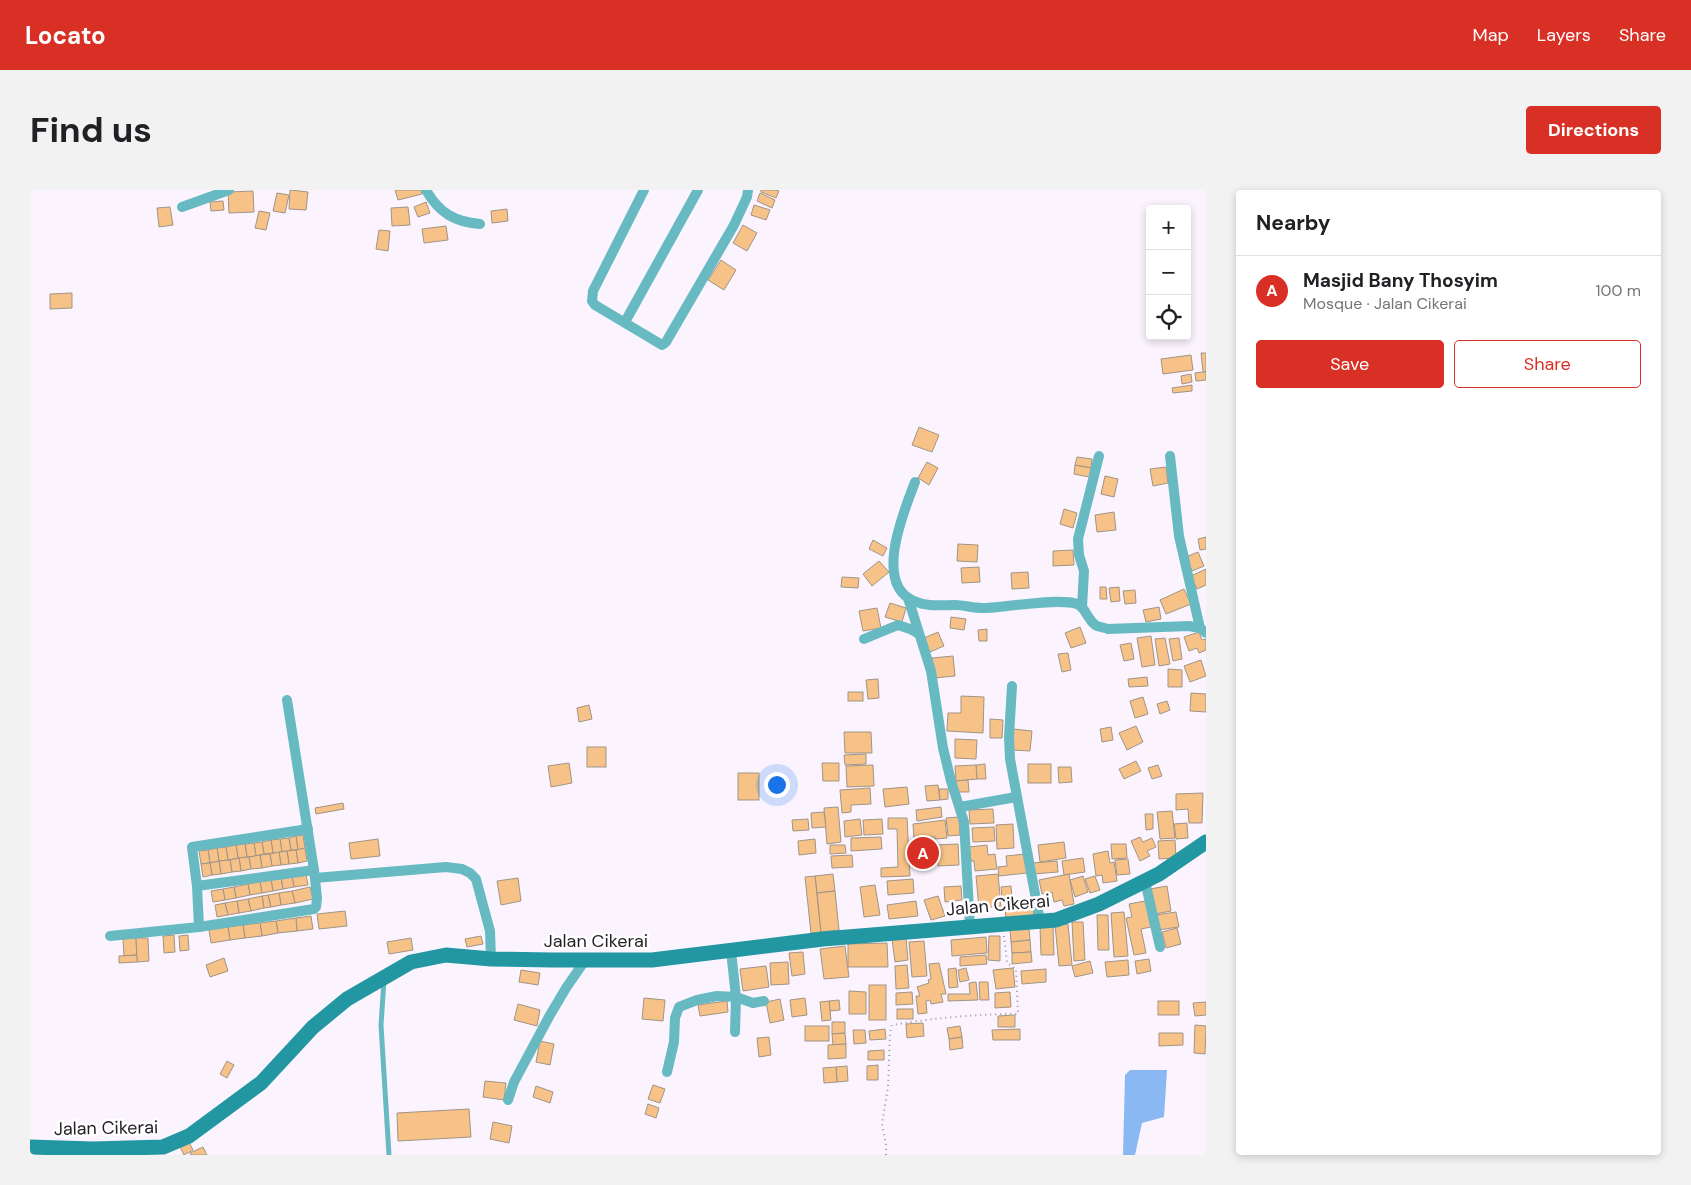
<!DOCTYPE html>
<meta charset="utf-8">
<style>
:root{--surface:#fff;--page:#f2f2f2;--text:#202124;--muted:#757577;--line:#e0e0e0;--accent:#d93025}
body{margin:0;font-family:"DM Sans",sans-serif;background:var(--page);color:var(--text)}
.controls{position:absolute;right:15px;top:15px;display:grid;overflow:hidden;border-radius:5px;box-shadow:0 2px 8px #0003}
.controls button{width:45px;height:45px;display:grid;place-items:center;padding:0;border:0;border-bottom:1px solid var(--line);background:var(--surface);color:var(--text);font:25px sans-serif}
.you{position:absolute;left:746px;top:594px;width:18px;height:18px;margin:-12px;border:4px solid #fff;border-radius:50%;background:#1a73e8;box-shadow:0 0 0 8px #1a73e833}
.badge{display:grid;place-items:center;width:32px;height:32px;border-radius:50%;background:var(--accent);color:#fff;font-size:16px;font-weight:700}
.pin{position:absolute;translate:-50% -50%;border:2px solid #fff;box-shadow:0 1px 5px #0006}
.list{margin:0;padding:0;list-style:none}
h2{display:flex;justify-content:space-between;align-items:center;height:65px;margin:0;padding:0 20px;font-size:21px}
h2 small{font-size:16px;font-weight:400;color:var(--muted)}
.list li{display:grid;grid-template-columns:32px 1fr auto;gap:15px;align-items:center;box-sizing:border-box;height:70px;padding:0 20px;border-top:1px solid var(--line)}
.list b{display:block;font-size:19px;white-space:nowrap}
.list p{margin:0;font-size:16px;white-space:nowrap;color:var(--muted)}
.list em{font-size:16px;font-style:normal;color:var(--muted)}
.actions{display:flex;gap:10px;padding:15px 20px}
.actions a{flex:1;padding:11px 0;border:1px solid var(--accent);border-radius:5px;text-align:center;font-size:18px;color:var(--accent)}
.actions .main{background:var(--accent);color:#fff}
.icon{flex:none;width:28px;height:28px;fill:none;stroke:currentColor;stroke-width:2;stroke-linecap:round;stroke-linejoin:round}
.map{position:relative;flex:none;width:1176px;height:965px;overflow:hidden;border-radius:5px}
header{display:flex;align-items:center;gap:30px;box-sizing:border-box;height:70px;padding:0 25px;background:var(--accent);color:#fff}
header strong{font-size:24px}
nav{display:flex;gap:28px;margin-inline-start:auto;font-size:18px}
.intro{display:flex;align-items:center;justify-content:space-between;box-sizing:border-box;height:120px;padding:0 30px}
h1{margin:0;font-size:35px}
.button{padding:12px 22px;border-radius:5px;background:var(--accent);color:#fff;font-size:18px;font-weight:700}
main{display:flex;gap:30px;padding:0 30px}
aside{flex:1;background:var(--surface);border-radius:5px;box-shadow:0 2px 8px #0003}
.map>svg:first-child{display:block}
.water{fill:#8ab8f2}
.building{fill:#f6c287;stroke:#a19486}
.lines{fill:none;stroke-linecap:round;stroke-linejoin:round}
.path{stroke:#99939c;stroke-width:2;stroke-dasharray:1 4;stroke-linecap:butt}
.lane{stroke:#68bac2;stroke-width:5}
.street{stroke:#68bac2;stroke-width:10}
.secondary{stroke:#2297a1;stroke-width:15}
.labels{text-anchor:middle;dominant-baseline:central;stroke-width:5;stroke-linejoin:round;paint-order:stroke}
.street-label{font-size:18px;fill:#221e24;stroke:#fff}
</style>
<header>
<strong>Locato</strong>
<nav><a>Map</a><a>Layers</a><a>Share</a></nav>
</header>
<div class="intro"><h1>Find us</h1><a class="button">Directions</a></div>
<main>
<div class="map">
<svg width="1176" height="965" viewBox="0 0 1176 965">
<rect width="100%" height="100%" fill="#fbf4fe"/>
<path class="water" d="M1100 880H1137L1134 927 1112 933 1105 965H1093L1095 885Z"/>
<g class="building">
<path d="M260 0 278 2 276 20 259 19Z"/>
<path d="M365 0H391L392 4 368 10Z"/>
<path d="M731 0H745L749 1 746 8 731 2Z"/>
<path d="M223 1 224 22 199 23 198 2Z"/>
<path d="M247 3 259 5 255 23 243 21Z"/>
<path d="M730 3 745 10 742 18 727 11Z"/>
<path d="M193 11 194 20 181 21 180 12Z"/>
<path d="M396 12 400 23 388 27 384 17Z"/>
<path d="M724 15 740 20 736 30 721 25Z"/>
<path d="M140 17 143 35 129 37 127 18Z"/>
<path d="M378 17 380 35 362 36 361 18Z"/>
<path d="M477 19 478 31 462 33 461 21Z"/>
<path d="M229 21 240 23 236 40 225 38Z"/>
<path d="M713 35 727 43 717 61 703 53Z"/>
<path d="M416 36 418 50 394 53 392 39Z"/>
<path d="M349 40 360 41 358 61 346 59Z"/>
<path d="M691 70 706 80 694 100 678 90Z"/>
<path d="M42 103V118L20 119V104Z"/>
<path d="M1171 163H1176V182H1173Z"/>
<path d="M1161 165 1163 180 1133 184 1131 169Z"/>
<path d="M1173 182H1176V190L1166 191 1165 183Z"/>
<path d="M1161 184 1162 192 1152 194 1151 186Z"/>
<path d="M1162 195V201L1143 203 1142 198Z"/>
<path d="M889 237 909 245 902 262 882 255Z"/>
<path d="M1047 267 1062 269 1061 278 1045 275Z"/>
<path d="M897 272 908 278 899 295 888 288Z"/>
<path d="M1045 275 1061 278 1059 287 1044 284Z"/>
<path d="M1136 277 1138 293 1123 296 1120 279Z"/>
<path d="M1075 286 1088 289 1084 307 1071 304Z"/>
<path d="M1034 319 1047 323 1043 338 1030 334Z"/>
<path d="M1084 322 1086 340 1067 342 1065 325Z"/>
<path d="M1176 347V359L1170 360 1168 349Z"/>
<path d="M843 350 857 358 853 366 839 359Z"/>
<path d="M928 354 948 355 947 372 927 371Z"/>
<path d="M1043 360 1044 375 1023 376V361Z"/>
<path d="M1168 362 1174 376 1162 381 1156 367Z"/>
<path d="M849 371 859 382 842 396 833 384Z"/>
<path d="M949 377 950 392 932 393 931 378Z"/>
<path d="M1176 379V395L1167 399 1161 386Z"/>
<path d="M998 382 999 398 982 399 981 383Z"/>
<path d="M812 387 829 388 828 398 811 397Z"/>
<path d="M1070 397H1076L1077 409H1070Z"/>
<path d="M1089 397 1090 411 1081 412 1079 398Z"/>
<path d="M1154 399 1161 414 1136 424 1130 410Z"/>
<path d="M1105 400 1106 413 1095 414 1093 401Z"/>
<path d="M860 413 876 418 872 432 855 427Z"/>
<path d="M1129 417 1131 429 1116 432 1113 420Z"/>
<path d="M847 418 851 438 833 441 829 421Z"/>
<path d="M921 427 936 429 934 440 920 438Z"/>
<path d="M1050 437 1056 453 1041 458 1035 443Z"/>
<path d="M957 439V451H949L948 440Z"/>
<path d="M908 442 914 456 900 462 894 448Z"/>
<path d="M1169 442 1172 450 1176 449V460L1169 463 1167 458 1159 461 1154 447Z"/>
<path d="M1121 446 1125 475 1112 477 1107 448Z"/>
<path d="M1135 448 1140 474 1129 476 1125 449Z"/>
<path d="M1149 448 1152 469 1143 471 1139 449Z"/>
<path d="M1101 453 1104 469 1094 471 1090 455Z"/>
<path d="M1038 463 1041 480 1032 482 1028 464Z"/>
<path d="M923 466 925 486 904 488 902 468Z"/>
<path d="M1171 470 1176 486 1160 492 1154 476Z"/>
<path d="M1138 479 1152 480V497H1138Z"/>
<path d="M1117 487 1118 496 1099 497 1098 489Z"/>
<path d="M848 489 849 508 838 509 836 490Z"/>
<rect x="818" y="502" width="15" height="9"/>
<path d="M1161 503 1176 504V522L1160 521Z"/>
<path d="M931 506 954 507 953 543 917 541 918 523H931Z"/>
<path d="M1113 507 1118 524 1105 528 1100 511Z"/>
<path d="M1137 511 1140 520 1130 524 1127 514Z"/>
<path d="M559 515 562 529 549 532 547 518Z"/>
<path d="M960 529 973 530 972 548H960Z"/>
<path d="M1106 536 1113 552 1097 560 1089 543Z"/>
<path d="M1081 537 1083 550 1072 552 1070 539Z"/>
<path d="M983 539 1002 541 1000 561 982 560Z"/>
<path d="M814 542H841L842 563H815Z"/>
<path d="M925 549 947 550 946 569 925 568Z"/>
<rect x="557" y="557" width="19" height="20"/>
<path d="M836 564V574L815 575 814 565Z"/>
<path d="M1106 571 1111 581 1094 589 1089 579Z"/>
<path d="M539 573 542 593 521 597 518 576Z"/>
<path d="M792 573H809V591H793Z"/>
<path d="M955 574 956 589H947L946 575Z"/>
<rect x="998" y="574" width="23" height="19"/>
<path d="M843 575 844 596 817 597 816 576Z"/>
<path d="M946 575 947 589 926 591 925 576Z"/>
<path d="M1128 575 1132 586 1122 589 1118 578Z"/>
<path d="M1028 577H1041L1042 592 1029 593Z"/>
<rect x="708" y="583" width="21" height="27"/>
<path d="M938 590 939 602H927L926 591Z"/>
<path d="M908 595 910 610 897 611 895 596Z"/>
<path d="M877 597 879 614 855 617 853 599Z"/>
<path d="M840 598 841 614 821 615V622L812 623 810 600Z"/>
<path d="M909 599H918V609L910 610Z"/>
<path d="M1173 603 1172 633H1159L1158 619 1146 620V604Z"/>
<path d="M313 613 314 619 286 624 285 618Z"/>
<path d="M808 617 811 652 797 654 794 618Z"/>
<path d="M911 617 912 627 887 631 886 620Z"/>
<path d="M963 619 964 633 940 634 939 620Z"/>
<path d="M1142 621 1145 648 1130 649 1127 622Z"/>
<path d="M794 622 796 637 782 638 781 623Z"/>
<path d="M1115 624H1123V639L1116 640Z"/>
<path d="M929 627 930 645 918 646 916 628Z"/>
<path d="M858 628H877L880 686 851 687V678L868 677 867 639H858Z"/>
<path d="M778 629 779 640 763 641 762 630Z"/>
<path d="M830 629 832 645 815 647 814 631Z"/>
<path d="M852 629 853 644 834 645 833 630Z"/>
<path d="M915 630 917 648 905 649V647L884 648 883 634Z"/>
<path d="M1157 633 1158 648 1146 649 1144 634Z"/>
<path d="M983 634 984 658 967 659 966 635Z"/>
<path d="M964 637 965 651 943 652 942 638Z"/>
<path d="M273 645 275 658 268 660 266 646Z"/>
<path d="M266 646 268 660H261L259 648Z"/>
<path d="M851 647 852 659 821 661V648Z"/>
<path d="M1110 647 1113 652 1122 648 1126 657 1117 661 1120 666 1110 671 1101 651Z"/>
<path d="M259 648 261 660 252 662 250 649Z"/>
<path d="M250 649 252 662 243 663 241 650Z"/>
<path d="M348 649 350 666 321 669 319 653Z"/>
<path d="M785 649 786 663 769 665 768 651Z"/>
<path d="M241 650 243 663 234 664 232 652Z"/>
<rect x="882" y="650" width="22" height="26"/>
<path d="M1145 650 1146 668 1129 669 1128 651Z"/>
<path d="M232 652 234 664 226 666 224 653Z"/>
<path d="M1034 652 1036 668 1010 672 1008 655Z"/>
<path d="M224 653 226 666 217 667 215 654Z"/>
<path d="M215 654 217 667 208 668 206 655Z"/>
<path d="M928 654 929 675 908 676 906 655Z"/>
<path d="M1081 654H1096L1097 668 1082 669Z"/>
<path d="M206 655 208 668 198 670 196 657Z"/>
<path d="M800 655H815L816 663 800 664Z"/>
<path d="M957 655 958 665 965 664 967 679 945 681 944 671H941L939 657Z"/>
<path d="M196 657 198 670 189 671 187 658Z"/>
<path d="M187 658 189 671 180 673 178 660Z"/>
<path d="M275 658 277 671 268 673 266 660Z"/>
<path d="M178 660 180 673 171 674 169 661Z"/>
<path d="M266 660 268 673 259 674 257 661Z"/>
<path d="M257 661 259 674 251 675 249 662Z"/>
<path d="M1078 661 1080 673 1084 672 1087 691 1073 693 1072 685 1066 686 1063 664Z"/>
<path d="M249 662 251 675 242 676 240 664Z"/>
<path d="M240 664 242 676 232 678 230 665Z"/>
<path d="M995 664 997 683 969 686 968 677 977 676 976 666Z"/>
<path d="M230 665 232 678 221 679 219 667Z"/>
<path d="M822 665 823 677 802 678 801 666Z"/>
<path d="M219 667 221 679 211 681 209 668Z"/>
<path d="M209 668 211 681 202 682 200 670Z"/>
<path d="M1053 668 1055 682 1034 685 1032 671Z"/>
<path d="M1098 669 1100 684 1087 685 1085 670Z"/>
<path d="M200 670 202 682 191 684 189 671Z"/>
<path d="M189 671 191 684 182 685 180 673Z"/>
<path d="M1027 671 1028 682 1003 684 1002 673Z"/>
<path d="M180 673 182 685 173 687 171 674Z"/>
<path d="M276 684 278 695 264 697 262 686Z"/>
<path d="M803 684 805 701 787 703 785 686Z"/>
<path d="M968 684 971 716 949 718 946 686Z"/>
<path d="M1039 684 1044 714 1034 716 1032 710 1024 712 1022 702 1012 704 1009 690Z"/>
<path d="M262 686 264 697 253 699 251 688Z"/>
<path d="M785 686 791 742 781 743 775 687Z"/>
<path d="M1053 686 1058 702 1045 707 1040 690Z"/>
<path d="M1065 686 1070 700 1060 703 1055 689Z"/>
<path d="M251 688 253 699 243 701 241 690Z"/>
<path d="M488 688 491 711 471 715 467 691Z"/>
<path d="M883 689 884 703 858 705 857 691Z"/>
<path d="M241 690 243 701 232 703 230 692Z"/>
<path d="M230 692 232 703 220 705 218 694Z"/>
<path d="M218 694 220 705 206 708 204 697Z"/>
<path d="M845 695 850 725 834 727 830 697Z"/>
<path d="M931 696 932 710 915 712 914 697Z"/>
<path d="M981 696 982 707 972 708 971 697Z"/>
<path d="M1137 696 1141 721 1125 724 1120 699Z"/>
<path d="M204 697 206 708 195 710 193 699Z"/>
<path d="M280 697 283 709 265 713 262 701Z"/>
<path d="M193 699 195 710 183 712 181 701Z"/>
<path d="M262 701 265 713 251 715 249 703Z"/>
<path d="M805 701 809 740 791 742 787 703Z"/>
<path d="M249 703 251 715 241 717 238 705Z"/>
<path d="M238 705 241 717 234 718 232 706Z"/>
<path d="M232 706 234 718 221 721 218 709Z"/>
<path d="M908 706 915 726 901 730 894 710Z"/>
<path d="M218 709 221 721 209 723 207 711Z"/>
<path d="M1002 709 1004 725 976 728 974 712Z"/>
<path d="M207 711 209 723 198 725 195 713Z"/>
<path d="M886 711 888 726 859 729 857 715Z"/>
<path d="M1115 711 1121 737 1111 739 1116 763 1104 765 1096 728 1102 727 1099 714Z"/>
<path d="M195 713 198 725 187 727 185 715Z"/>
<path d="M315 721 317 736 289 739 287 724Z"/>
<path d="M1094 722 1098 766 1084 767 1081 723Z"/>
<path d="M1146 722 1149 737 1128 740 1126 725Z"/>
<path d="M1067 725H1078L1079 760H1068Z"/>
<path d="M281 726 283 739 267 741 266 728Z"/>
<path d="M266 728 267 741 248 743 246 731Z"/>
<path d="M246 731 248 743 232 746 230 733Z"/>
<path d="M1042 732H1053L1055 770 1044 771Z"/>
<path d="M230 733 232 746 215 748 213 735Z"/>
<path d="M1038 734 1042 775 1029 776 1025 735Z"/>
<path d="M213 735 215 748 200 750 198 737Z"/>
<path d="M198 737 200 750 181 753 179 740Z"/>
<path d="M1010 737H1023L1024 765H1011Z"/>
<path d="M999 738 1000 750 981 752 980 739Z"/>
<path d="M1147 738 1151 754 1136 758 1132 742Z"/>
<path d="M144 745 145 762 134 763 133 746Z"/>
<path d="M158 745 159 760 150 761 149 746Z"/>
<path d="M451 746 453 754 437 757 435 749Z"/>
<path d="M959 746H970V771L958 770Z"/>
<path d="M956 747 957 763 922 766 921 750Z"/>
<path d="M106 748 107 765 94 766 93 749Z"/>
<path d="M106 748H118L119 771 107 772Z"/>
<path d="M381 748 383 760 359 764 357 752Z"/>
<path d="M876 748 878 770 865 772 862 749Z"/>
<path d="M1000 750 1001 762 982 763 981 752Z"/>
<path d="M894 751 897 786 882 787 879 752Z"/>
<path d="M857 753 858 777H818V754Z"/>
<path d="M815 756 819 787 794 789 790 759Z"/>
<path d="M773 762 775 784 762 786 759 763Z"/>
<path d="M1001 762 1002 772 982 774V763Z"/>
<path d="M107 765V772L89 773V766Z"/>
<path d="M956 765 957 774 930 776V767Z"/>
<path d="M194 768 198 781 180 787 176 775Z"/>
<path d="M1119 769 1121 781 1107 784 1105 771Z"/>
<path d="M1098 770 1099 785 1077 787 1075 772Z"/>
<path d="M1060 771 1063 783 1045 787 1042 776Z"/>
<path d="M758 772 759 794 741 795 740 773Z"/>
<path d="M909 773 916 804H911L913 812 901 814 900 810 896 811 897 823 888 824 886 806H890L887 797 899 793 898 790 901 789 899 774Z"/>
<path d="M877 775 879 798 866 799 865 776Z"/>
<path d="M736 776 739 797 713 801 710 779Z"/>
<path d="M926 778 928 797 919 798 918 779Z"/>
<path d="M936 778 939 790 930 792 928 780Z"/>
<path d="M983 778 985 797 966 799 963 780Z"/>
<path d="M1016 779V792L992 794 991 781Z"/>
<path d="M491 780 510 783 508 795 489 792Z"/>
<path d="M946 792 948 810 918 811V804H940L939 793Z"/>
<path d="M949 792H958L959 810H950Z"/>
<rect x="839" y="795" width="17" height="35"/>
<path d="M819 801 836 802V824H819Z"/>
<path d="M882 802 883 814 866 815V803Z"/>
<path d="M980 802 981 817 965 818V803Z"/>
<path d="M614 808 635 810 633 831 612 829Z"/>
<path d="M775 808 777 825 762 827 760 810Z"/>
<path d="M750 809 754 830 740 833 736 812Z"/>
<path d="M809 810 810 820 800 821 799 811Z"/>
<path d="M697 811 698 822 670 826 668 815Z"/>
<path d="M799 811 801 830 792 831 790 812Z"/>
<rect x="1128" y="811" width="21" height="14"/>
<path d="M1176 812V825L1165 826 1163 813Z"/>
<path d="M488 814 510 820 507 836 484 830Z"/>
<rect x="867" y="819" width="16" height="10"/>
<path d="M985 825V837H968V826Z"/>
<path d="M802 832H815V843L802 844Z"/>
<path d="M893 833 894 846 877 848 876 834Z"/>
<path d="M1165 835 1176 836 1175 864 1164 863Z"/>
<rect x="775" y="836" width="24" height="15"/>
<path d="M930 836 932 847 919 849 917 838Z"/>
<path d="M855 839 856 849 840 850 839 841Z"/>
<path d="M990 839V850H963L962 840Z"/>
<path d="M823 840H835L836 853 824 854Z"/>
<path d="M815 843 816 854 803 855 802 844Z"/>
<path d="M1129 843H1153V855L1129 856Z"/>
<path d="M739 847 741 865 729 867 727 848Z"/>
<path d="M932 847 933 858 920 860 919 849Z"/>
<path d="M510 851 524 854 520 875 506 872Z"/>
<path d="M816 854V868L798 869V855Z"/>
<path d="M854 860V870H838V861Z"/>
<path d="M197 871 204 875 197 888 190 884Z"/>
<path d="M848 875V890H837V876Z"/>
<path d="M817 876 818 891 807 892 806 877Z"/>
<path d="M806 877 807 892 794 893 793 878Z"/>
<path d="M455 891 476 893 474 910 453 907Z"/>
<path d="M623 895 635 899 630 913 618 909Z"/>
<path d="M506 896 523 902 520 913 503 907Z"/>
<path d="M618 914 629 918 626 928 615 924Z"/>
<path d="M439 919 441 947 368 951 367 923Z"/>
<path d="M463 932 482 936 479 953 460 949Z"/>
<path d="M158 950 163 960 154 965 149 955Z"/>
<path d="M173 957 177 965H161L160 963Z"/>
</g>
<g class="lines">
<path class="path" d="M856 965V955L852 934 858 897 860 843 862 835C904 828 946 824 988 824L986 779 977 773 974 746"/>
<path class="lane" d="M354 790 351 835 359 965"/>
<g class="street">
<path d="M396 0C409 23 425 32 450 34"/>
<path d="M614 0 563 101 562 111 565 115 632 155 636 152 704 35 717 7 718 0"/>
<path d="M152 17 199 0"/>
<path d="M595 132 668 0"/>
<path d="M1140 266 1149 346 1170 438"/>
<path d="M885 292C874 321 843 394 884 411 897 417 911 415 925 415 934 415 943 418 952 418 963 418 975 416 986 415 1002 414 1032 409 1047 414 1056 417 1058 432 1067 436 1071 437 1075 438 1078 439L1159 436 1170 438 1176 443"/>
<path d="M878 408 901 481 913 558 921 591 934 632 940 736"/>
<path d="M1052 417 1054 381 1049 365 1048 349 1069 266"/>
<path d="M834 449 868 435 880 439 889 444"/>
<path d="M982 496 979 547 980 569 1010 731"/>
<path d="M930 617 986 607"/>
<path d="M285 688 416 677 432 679 440 683 446 689 460 741 461 769"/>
<path d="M1115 691 1130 757"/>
<path d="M167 696 284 680"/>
<path d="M169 737 167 696 162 657 278 639"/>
<path d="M80 746 169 737 284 719 286 717 287 708 284 680 257 510"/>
<path d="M701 761 706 807 705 842"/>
<path d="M637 882 644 852 645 828 649 817 667 810 687 806 706 807 723 813 734 811"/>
<path d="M478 910 484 892 520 825 536 798 556 769"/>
</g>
<path class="secondary" d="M0 957 63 959 133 957 159 946 231 893 283 837 317 809 381 772 416 765 461 769 522 770H622L793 749 1026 730 1069 714 1129 684 1176 652"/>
</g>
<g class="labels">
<g class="street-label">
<text transform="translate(968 715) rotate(-5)">Jalan Cikerai</text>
<text x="566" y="751">Jalan Cikerai</text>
<text transform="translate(76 938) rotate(-1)">Jalan Cikerai</text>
</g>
</g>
</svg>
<div class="controls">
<button>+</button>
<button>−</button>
<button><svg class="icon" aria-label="locate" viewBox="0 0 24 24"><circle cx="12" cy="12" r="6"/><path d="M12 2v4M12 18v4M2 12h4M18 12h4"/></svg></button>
</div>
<div class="you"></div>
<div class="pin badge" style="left:893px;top:663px">A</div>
</div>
<aside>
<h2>Nearby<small></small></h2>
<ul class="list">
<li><span class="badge">A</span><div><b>Masjid Bany Thosyim</b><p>Mosque · Jalan Cikerai</p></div><em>100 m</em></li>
</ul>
<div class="actions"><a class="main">Save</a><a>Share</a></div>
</aside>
</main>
